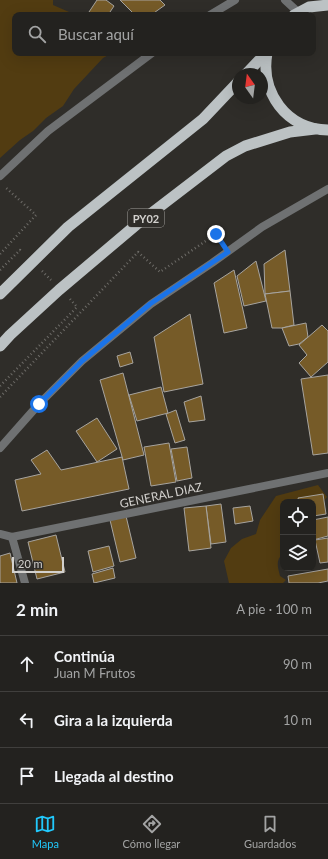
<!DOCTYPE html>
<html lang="es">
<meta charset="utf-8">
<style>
:root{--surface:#23221f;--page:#2f2f2c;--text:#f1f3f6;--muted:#a3a4a4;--line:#403f3d;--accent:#21c9fd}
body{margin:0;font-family:Lato,sans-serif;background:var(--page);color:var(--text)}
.controls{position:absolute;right:12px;bottom:12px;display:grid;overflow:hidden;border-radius:8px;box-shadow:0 4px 16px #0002}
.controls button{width:36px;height:36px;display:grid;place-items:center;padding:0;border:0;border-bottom:1px solid var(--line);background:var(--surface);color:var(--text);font:20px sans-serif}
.compass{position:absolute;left:232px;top:68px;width:36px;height:36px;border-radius:50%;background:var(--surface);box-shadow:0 4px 16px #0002;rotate:346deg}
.scale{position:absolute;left:12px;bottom:10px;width:52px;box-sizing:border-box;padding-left:4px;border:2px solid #d3d1ce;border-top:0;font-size:11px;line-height:14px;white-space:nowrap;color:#d3d1ce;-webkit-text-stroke:3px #2f2d29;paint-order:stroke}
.stop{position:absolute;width:12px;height:12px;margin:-9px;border:3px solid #1a73e8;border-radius:50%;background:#fff}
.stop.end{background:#1a73e8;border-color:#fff;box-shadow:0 1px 4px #0008}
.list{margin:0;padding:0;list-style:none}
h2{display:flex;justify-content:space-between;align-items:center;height:52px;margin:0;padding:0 16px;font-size:17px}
h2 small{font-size:13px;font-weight:400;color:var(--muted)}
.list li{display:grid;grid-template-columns:26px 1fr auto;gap:12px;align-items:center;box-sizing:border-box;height:56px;padding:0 16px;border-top:1px solid var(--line)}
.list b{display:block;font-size:15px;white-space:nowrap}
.list p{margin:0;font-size:13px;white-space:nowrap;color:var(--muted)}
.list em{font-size:13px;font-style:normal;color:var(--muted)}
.icon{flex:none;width:22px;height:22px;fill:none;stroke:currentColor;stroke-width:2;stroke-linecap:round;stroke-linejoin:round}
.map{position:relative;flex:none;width:328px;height:583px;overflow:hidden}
.search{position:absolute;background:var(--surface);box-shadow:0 4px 16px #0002;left:12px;right:12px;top:12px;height:44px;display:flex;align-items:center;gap:10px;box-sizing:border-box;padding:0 14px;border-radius:8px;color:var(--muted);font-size:15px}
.sheet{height:220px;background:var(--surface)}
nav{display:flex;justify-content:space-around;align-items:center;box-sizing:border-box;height:56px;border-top:1px solid var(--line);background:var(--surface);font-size:11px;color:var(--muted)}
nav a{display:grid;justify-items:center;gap:2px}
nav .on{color:var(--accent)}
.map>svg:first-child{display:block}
.green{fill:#523c11}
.building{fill:#765b28;stroke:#a7a49f}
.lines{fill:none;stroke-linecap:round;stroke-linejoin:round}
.path{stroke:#6e6c68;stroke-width:2.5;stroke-dasharray:1 3;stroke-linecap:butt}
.minor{stroke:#6f7172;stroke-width:8}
.tertiary{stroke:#6f7172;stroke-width:8}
.trunk{stroke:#bcc2c4;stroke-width:11}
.route{stroke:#1a73e8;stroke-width:5}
.labels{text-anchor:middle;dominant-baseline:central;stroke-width:3.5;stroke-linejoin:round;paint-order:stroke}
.shield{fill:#2f2d29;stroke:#a2a09c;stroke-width:1}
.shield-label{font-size:11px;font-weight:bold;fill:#d3d1ce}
.street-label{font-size:12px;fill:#d3d1ce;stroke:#2f2d29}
</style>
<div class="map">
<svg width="328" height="583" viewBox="0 0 328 583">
<rect width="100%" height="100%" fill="#2f2d29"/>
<g class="green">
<path d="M0 0H53V5L76 15H15V53H112L103 58 74 89 63 106 46 118 33 131 20 140 0 158Z"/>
<path d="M318 485 327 497 318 508 313 502H283V554C275 560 278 567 280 576L286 580 283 583H229L224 561 231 548 242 539 256 534 260 520 276 496Z"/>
</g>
<g class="building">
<path d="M97 0H106L114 6 108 15H87Z"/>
<path d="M120 0H160L165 5 151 15H135Z"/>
<path d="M285 250 290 291 265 294 264 264Z"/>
<path d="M256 261 266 301 244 306 237 276Z"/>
<path d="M234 270 247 328 224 333 214 283Z"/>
<path d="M290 291 294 325 282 328H272L265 294Z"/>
<path d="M190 314 203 384 164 392 154 337Z"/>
<path d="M306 323 308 337 299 344 289 346 282 328Z"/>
<path d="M322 325 328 331V362L311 377 299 363 307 355 299 345Z"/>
<path d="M130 352 133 363 120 367 117 356Z"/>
<path d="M123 373 144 455 123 460 100 380Z"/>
<path d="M328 375V453L313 455 301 379Z"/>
<path d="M161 387 168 413 137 421 129 395Z"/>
<path d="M201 396 205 420 189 422 184 402Z"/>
<path d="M176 410 185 440 175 443 166 414Z"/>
<path d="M97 418 117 449 97 462 76 431Z"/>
<path d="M169 443 176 482 151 486 144 447Z"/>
<path d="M187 447 192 478 177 481 171 449Z"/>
<path d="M47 450 61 470 122 457 129 489 22 511 15 480 41 474 31 460Z"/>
<path d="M323 494 326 514 313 516V502H299L298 498Z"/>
<path d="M221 504 226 542 211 544 206 506Z"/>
<path d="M206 506 211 548 189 551 184 508Z"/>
<path d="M250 506 253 521 235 524 233 508Z"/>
<path d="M126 516 136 558 120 562 110 520Z"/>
<path d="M328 517V536L313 540V520Z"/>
<path d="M56 535 65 572 37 579 28 542Z"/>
<path d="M328 538V562L320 563 315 540Z"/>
<path d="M109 546 114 566 93 572 88 551Z"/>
<path d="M10 553 17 583H0V556Z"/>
<path d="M113 568 115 578 94 583 92 574Z"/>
<path d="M328 569V581L318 583H289L288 576Z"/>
</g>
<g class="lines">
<g class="path">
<path d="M0 254 36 215 5 187"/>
<path d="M0 270 20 250 22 252"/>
<path d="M42 271 51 280"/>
<path d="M0 386 77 307 70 299"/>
<path d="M0 397 138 252 160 272 216 234 221 241"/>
</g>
<g class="minor">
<path d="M210 15 235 0"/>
<path d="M0 176 48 131 152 53"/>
<path d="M0 448 39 404 82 361 151 304 212 263 262 227 328 189"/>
<path d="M0 534 12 537 328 473"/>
<path d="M12 537 25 583"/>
</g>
<path class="tertiary" d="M285 0 298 12"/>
<g class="trunk">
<path d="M294 15 309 7 328 5"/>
<path d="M267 53C260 92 286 129 328 130"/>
<path d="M246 74 266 53"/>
<path d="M0 294 68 227 203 119 238 82"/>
<path d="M0 346 10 335 59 290 136 225 226 156 245 146 290 132 315 129"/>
</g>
</g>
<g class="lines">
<path class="route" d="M39 404 82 361 150 304 228 252 216 234"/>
</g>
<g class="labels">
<rect class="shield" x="128" y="209" width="36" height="18" rx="3"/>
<g class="shield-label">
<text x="146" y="218">PY02</text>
</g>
<g class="street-label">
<text transform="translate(161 495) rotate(-12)">GENERAL DIAZ</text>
</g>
</g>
</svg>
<div class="controls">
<button><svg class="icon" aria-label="locate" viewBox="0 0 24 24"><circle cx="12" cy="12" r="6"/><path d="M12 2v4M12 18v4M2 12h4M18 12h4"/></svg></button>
<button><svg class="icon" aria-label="layers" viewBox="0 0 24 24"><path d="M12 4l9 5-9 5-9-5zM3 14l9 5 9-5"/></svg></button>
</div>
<svg class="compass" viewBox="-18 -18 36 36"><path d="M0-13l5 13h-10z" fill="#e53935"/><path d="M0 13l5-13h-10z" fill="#a3a4a4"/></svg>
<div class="scale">20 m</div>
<div class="stop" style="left:39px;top:404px"></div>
<div class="stop end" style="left:216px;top:234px"></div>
<div class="search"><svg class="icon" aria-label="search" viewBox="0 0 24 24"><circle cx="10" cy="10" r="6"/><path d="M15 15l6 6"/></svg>Buscar aquí</div>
</div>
<section class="sheet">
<h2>2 min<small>A pie · 100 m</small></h2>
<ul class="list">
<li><svg class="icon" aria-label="ahead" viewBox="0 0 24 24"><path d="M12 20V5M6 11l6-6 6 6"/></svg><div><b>Continúa</b><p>Juan M Frutos</p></div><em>90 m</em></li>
<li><svg class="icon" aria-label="left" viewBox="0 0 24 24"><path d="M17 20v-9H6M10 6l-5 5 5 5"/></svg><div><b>Gira a la izquierda</b></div><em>10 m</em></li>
<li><svg class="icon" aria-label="arrive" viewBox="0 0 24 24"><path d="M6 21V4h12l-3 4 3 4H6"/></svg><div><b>Llegada al destino</b></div></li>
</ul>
</section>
<nav>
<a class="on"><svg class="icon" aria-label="map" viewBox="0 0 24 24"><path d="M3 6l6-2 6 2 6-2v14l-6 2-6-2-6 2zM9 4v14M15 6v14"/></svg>Mapa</a>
<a><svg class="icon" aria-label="directions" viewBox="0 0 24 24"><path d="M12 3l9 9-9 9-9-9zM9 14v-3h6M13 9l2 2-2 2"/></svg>Cómo llegar</a>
<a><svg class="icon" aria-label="saved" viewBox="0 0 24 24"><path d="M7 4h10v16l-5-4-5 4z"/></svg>Guardados</a>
</nav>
